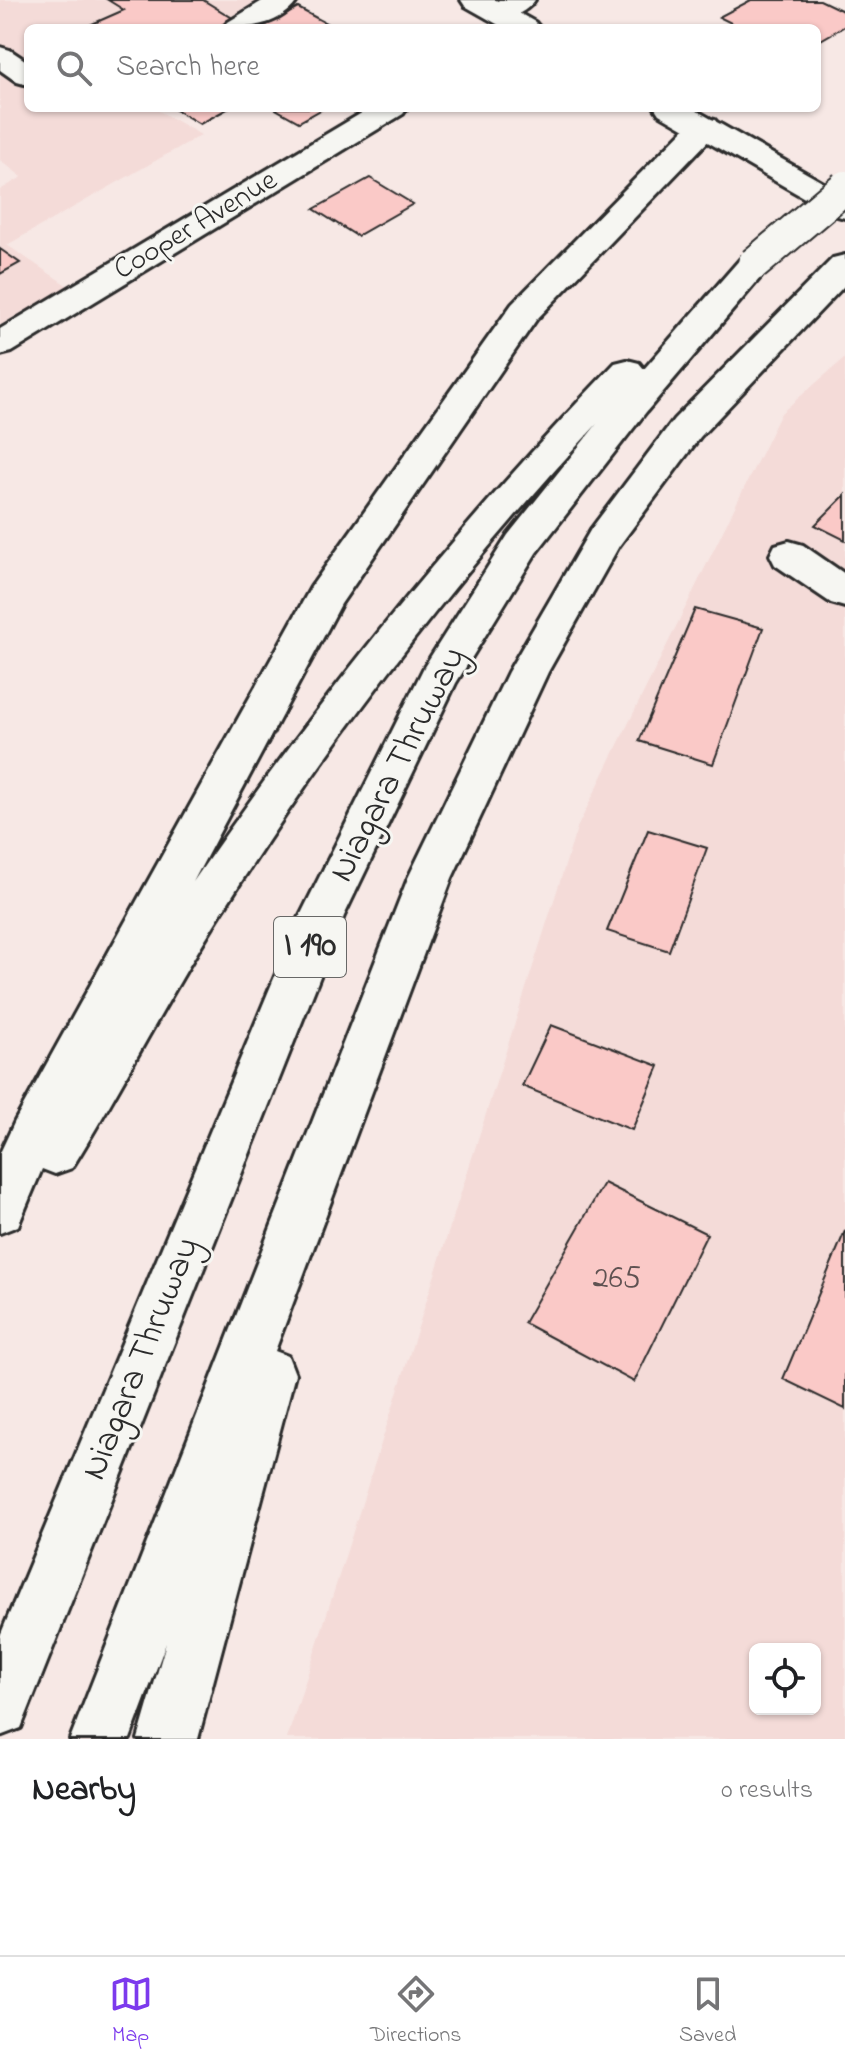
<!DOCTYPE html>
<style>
:root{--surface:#fff;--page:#f6f6f6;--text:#202124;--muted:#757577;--line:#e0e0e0;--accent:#7c3aed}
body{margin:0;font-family:"Indie Flower",sans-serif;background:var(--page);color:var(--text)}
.controls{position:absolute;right:24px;bottom:24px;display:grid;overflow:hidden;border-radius:12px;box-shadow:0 2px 6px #0004}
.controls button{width:72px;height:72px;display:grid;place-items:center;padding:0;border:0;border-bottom:2px solid var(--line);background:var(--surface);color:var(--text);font:40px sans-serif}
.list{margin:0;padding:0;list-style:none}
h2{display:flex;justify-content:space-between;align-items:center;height:104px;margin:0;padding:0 32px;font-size:34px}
h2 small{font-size:26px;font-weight:400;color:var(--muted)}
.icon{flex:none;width:44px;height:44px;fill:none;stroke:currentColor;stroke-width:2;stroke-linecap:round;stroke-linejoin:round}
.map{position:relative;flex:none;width:845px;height:1739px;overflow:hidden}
.search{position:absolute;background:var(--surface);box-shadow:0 2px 6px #0004;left:24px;right:24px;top:24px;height:88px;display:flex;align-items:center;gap:20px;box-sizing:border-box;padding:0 28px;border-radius:12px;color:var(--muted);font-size:30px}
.sheet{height:216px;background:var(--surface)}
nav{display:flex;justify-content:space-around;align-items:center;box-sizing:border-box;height:112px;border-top:2px solid var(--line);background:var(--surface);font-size:22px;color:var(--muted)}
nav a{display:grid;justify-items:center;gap:4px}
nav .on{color:var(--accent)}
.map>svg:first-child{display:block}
.built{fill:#f4dbd8;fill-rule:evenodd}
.building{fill:#fac9c7;stroke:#2b2b2b;stroke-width:2}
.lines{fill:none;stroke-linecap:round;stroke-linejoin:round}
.minor-casing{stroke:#2b2b2b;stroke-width:6}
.major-casing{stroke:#2b2b2b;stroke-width:6}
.highway-casing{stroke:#2b2b2b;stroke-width:6}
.minor{fill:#f6f6f2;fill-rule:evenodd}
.major{fill:#f6f6f2;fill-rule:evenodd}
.highway{fill:#f6f6f2;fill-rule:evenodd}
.highway-bridge-casing{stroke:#2b2b2b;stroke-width:36;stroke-linecap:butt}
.highway-bridge{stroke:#f6f6f2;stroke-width:32}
.labels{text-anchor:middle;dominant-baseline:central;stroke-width:6;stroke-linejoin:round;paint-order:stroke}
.far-street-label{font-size:30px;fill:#2b2b2b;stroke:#f6f6f2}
.number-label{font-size:32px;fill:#5f5252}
.shield{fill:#f6f6f2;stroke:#686867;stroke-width:2}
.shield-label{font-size:34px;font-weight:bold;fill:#2b2b2b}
.street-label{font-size:36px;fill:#2b2b2b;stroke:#f6f6f2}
</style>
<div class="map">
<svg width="845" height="1739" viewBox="0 0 845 1739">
<rect width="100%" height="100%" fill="#f7e8e5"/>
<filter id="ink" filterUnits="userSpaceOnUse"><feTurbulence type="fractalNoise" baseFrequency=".0125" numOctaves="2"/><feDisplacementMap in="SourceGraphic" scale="16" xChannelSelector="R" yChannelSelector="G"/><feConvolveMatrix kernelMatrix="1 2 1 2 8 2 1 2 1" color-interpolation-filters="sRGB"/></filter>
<g filter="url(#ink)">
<g class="built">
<path d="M0 0H303L254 28H28V108H154L201 135 7 245 68 286 0 326V190L22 177 0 160Z"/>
<path d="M845 358V1739H287L577 828 781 413ZM755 1649H815V1709H755Z"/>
</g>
<g class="building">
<path d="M108 0H203L234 19 215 28H83L124 10Z"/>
<path d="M751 0H820L845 12V26L817 42V28H741L719 17Z"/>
<path d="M298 8 335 28H261Z"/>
<path d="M180 108H229L200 124 176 110Z"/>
<path d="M274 108H324L299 122Z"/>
<path d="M370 178 413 204 357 236 314 209Z"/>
<path d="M0 249 20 263 0 274Z"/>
<path d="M845 495V540L815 525Z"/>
<path d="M695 609 763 628 713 764 639 741Z"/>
<path d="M648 830 707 848 669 951 607 931Z"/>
<path d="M551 1025 659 1066 632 1130 522 1086Z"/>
<path d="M604 1183 707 1234 634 1382 524 1323Z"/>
<path d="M845 1231V1409L783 1379Z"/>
</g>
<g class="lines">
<defs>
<g id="minor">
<path d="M264 0H298C281 25 251 28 223 28L228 22Z"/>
<path d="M499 0H535C526 14 503 22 487 18L483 12Z"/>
<path d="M0 47 10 50 28 62V85L17 82 0 70Z"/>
<path d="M370 108H407L403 114 12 352 0 355V329Z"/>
<path d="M789 541 803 545 845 574V607L831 603 775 565 770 555 775 545Z"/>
</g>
<g id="major">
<path d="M461 0H496L535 22 540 28H504L465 6Z"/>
<path d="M655 108H692L845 195V218L834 215 659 114Z"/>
</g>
<g id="highway">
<path d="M704 118 715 120 719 127 715 134 536 320 341 604 193 882C320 697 459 525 615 363L627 360 639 363 644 369 742 257 754 254 766 257 771 264 766 271 646 412 536 553 456 683 344 916 21 1728 0 1736V1636L300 916 424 667 508 535 597 424C458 574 331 739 222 912 169 995 124 1084 72 1168L55 1174 42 1169 18 1226 0 1233V1153L15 1121 311 587 512 304 693 120Z"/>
<path d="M845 255V285L700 437 619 546 548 672 452 878 275 1351 288 1356 295 1374 198 1739H138L166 1643 130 1739H70L408 878 508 672 591 529 674 419 833 258Z"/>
</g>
</defs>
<use href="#minor" class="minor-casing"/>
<use href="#major" class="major-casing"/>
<use href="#highway" class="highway-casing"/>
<use href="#minor" class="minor"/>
<use href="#major" class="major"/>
<use href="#highway" class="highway"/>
<defs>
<path id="highway-bridge" d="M754 264 845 187"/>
</defs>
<use href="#highway-bridge" class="highway-bridge-casing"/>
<use href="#highway-bridge" class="highway-bridge"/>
</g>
</g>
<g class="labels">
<g class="far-street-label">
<text transform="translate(196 226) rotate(-31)">Cooper Avenue</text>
</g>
<g class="number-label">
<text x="617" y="1279">265</text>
</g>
<rect class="shield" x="274" y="917" width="72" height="60" rx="6"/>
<g class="shield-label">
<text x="310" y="947">I 190</text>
</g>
<g class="street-label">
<text transform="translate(399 765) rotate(-63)">Niagara Thruway</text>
<text transform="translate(142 1359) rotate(-68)">Niagara Thruway</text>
</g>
</g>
</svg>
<div class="controls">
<button><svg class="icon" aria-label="locate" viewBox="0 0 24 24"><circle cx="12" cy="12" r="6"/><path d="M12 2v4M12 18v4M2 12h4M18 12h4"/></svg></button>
</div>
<div class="search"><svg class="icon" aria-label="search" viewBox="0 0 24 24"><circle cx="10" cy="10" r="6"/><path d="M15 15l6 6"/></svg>Search here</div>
</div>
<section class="sheet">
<h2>Nearby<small>0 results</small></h2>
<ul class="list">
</ul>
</section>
<nav>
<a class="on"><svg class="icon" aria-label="map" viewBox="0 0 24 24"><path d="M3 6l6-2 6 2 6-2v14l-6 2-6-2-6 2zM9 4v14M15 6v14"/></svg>Map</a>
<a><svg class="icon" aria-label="directions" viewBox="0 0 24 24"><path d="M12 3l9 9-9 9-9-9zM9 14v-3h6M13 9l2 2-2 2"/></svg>Directions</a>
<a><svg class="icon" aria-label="saved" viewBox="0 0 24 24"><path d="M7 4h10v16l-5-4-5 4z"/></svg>Saved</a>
</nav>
